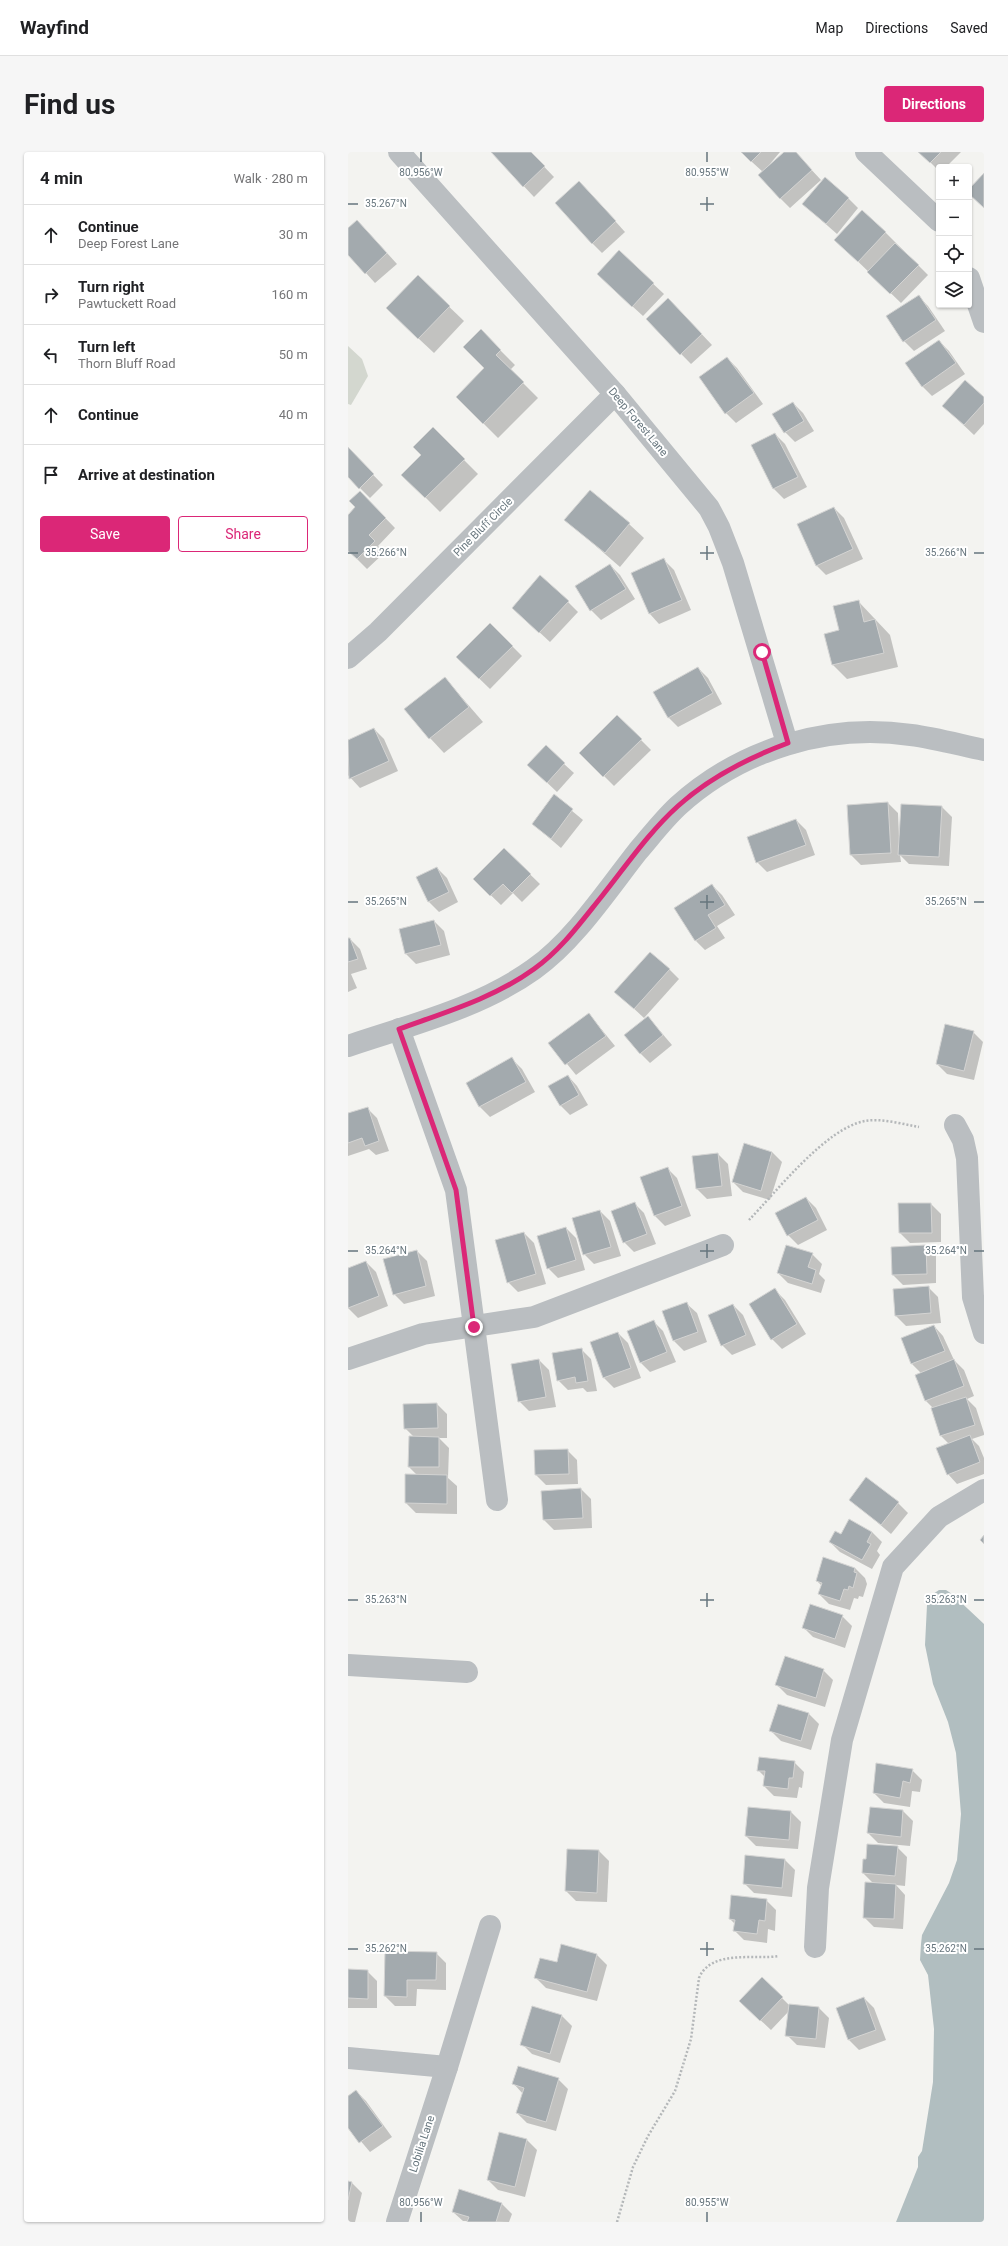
<!DOCTYPE html>
<meta charset="utf-8">
<style>
:root{--surface:#fff;--page:#f6f6f6;--text:#202124;--muted:#757577;--line:#e0e0e0;--accent:#db2777}
body{margin:0;font-family:Roboto,sans-serif;background:var(--page);color:var(--text)}
.controls{position:absolute;right:12px;top:12px;display:grid;overflow:hidden;border-radius:4px;box-shadow:0 1px 3px #0004}
.controls button{width:36px;height:36px;display:grid;place-items:center;padding:0;border:0;border-bottom:1px solid var(--line);background:var(--surface);color:var(--text);font:20px sans-serif}
.stop{position:absolute;width:12px;height:12px;margin:-9px;border:3px solid #db2777;border-radius:50%;background:#fff}
.stop.end{background:#db2777;border-color:#fff;box-shadow:0 1px 4px #0008}
.list{margin:0;padding:0;list-style:none}
h2{display:flex;justify-content:space-between;align-items:center;height:52px;margin:0;padding:0 16px;font-size:17px}
h2 small{font-size:13px;font-weight:400;color:var(--muted)}
.list li{display:grid;grid-template-columns:26px 1fr auto;gap:12px;align-items:center;box-sizing:border-box;height:60px;padding:0 16px;border-top:1px solid var(--line)}
.list b{display:block;font-size:15px;white-space:nowrap}
.list p{margin:0;font-size:13px;white-space:nowrap;color:var(--muted)}
.list em{font-size:13px;font-style:normal;color:var(--muted)}
.actions{display:flex;gap:8px;padding:12px 16px}
.actions a{flex:1;padding:9px 0;border:1px solid var(--accent);border-radius:4px;text-align:center;font-size:14px;color:var(--accent)}
.actions .main{background:var(--accent);color:#fff}
.icon{flex:none;width:22px;height:22px;fill:none;stroke:currentColor;stroke-width:2;stroke-linecap:round;stroke-linejoin:round}
.map{position:relative;flex:none;width:636px;height:2070px;overflow:hidden;border-radius:4px}
header{display:flex;align-items:center;gap:24px;box-sizing:border-box;height:56px;padding:0 20px;background:var(--surface);border-bottom:1px solid var(--line)}
header strong{font-size:19px}
nav{display:flex;gap:22px;margin-inline-start:auto;font-size:14px}
.intro{display:flex;align-items:center;justify-content:space-between;box-sizing:border-box;height:96px;padding:0 24px}
h1{margin:0;font-size:28px}
.button{padding:10px 18px;border-radius:4px;background:var(--accent);color:#fff;font-size:14px;font-weight:700}
main{display:flex;gap:24px;padding:0 24px}
aside{flex:1;background:var(--surface);border-radius:4px;box-shadow:0 1px 3px #0004}
.map>svg:first-child{display:block}
.green{fill:#d3d7cf}
.water{fill:#b1bec0}
.shadow{fill:#0003}
.building{fill:#a3aaae;stroke:#d4d4d3}
.lines{fill:none;stroke-linecap:round;stroke-linejoin:round}
.path{stroke:#b4b7b9;stroke-width:2.5;stroke-dasharray:2 2;stroke-linecap:butt}
.minor{stroke:#babec1;stroke-width:22}
.route{stroke:#db2777;stroke-width:5}
.ticks{fill:none;stroke:#66757d;stroke-width:1.5}
.labels{text-anchor:middle;dominant-baseline:central;stroke-width:4;stroke-linejoin:round;paint-order:stroke}
.street-label{font-size:11px;fill:#66757d;stroke:#fff}
.ticks-label{font-size:10px;text-anchor:middle;fill:#66757d;stroke:#fff;stroke-width:4;stroke-linejoin:round;paint-order:stroke}
</style>
<header>
<strong>Wayfind</strong>
<nav><a>Map</a><a>Directions</a><a>Saved</a></nav>
</header>
<div class="intro"><h1>Find us</h1><a class="button">Directions</a></div>
<main>
<aside>
<h2>4 min<small>Walk · 280 m</small></h2>
<ul class="list">
<li><svg class="icon" aria-label="ahead" viewBox="0 0 24 24"><path d="M12 20V5M6 11l6-6 6 6"/></svg><div><b>Continue</b><p>Deep Forest Lane</p></div><em>30 m</em></li>
<li><svg class="icon" aria-label="right" viewBox="0 0 24 24"><path d="M7 20v-9h11M14 6l5 5-5 5"/></svg><div><b>Turn right</b><p>Pawtuckett Road</p></div><em>160 m</em></li>
<li><svg class="icon" aria-label="left" viewBox="0 0 24 24"><path d="M17 20v-9H6M10 6l-5 5 5 5"/></svg><div><b>Turn left</b><p>Thorn Bluff Road</p></div><em>50 m</em></li>
<li><svg class="icon" aria-label="ahead" viewBox="0 0 24 24"><path d="M12 20V5M6 11l6-6 6 6"/></svg><div><b>Continue</b></div><em>40 m</em></li>
<li><svg class="icon" aria-label="arrive" viewBox="0 0 24 24"><path d="M6 21V4h12l-3 4 3 4H6"/></svg><div><b>Arrive at destination</b></div></li>
</ul>
<div class="actions"><a class="main">Save</a><a>Share</a></div>
</aside>
<div class="map">
<svg width="636" height="2070" viewBox="0 0 636 2070">
<rect width="100%" height="100%" fill="#f3f3f0"/>
<path class="green" d="M0 194 14 207 20 224 3 253 0 252Z"/>
<path class="water" d="M591 1438H598L604 1442 636 1472V2070H548L570 2015V2005L574 1999 585 1930 586 1877 580 1823 572 1808 573 1792 574 1783 601 1731 609 1708 613 1662 608 1601 600 1570 585 1532 577 1493 579 1453 585 1442Z"/>
<g class="shadow">
<path d="M144 0H182L206 25 186 45Z"/>
<path d="M393 0H432L416 19 437 0H447L473 28 442 56 432 46 415 20Z"/>
<path d="M572 0H613L598 15H591V19Z"/>
<path d="M241 40 277 80 254 101 244 91Z"/>
<path d="M500 46 510 56 489 82 455 52Z"/>
<path d="M0 78 19 79 49 112 27 131 0 101Z"/>
<path d="M537 80 580 123 553 151 498 98Z"/>
<path d="M271 100 316 142 295 164 260 132Z"/>
<path d="M70 125 116 169 86 201 54 171Z"/>
<path d="M570 144 580 154 597 179 566 199 556 189Z"/>
<path d="M330 157 364 193 343 212 299 167Z"/>
<path d="M133 179 167 213 162 218 190 246 150 286 109 245 138 216Z"/>
<path d="M591 189 601 199 617 222 584 244 574 234Z"/>
<path d="M379 206 389 216 415 252 388 271 378 261 352 225Z"/>
<path d="M636 247V272L626 283 606 264Z"/>
<path d="M445 251 455 261 466 279 447 290 437 280Z"/>
<path d="M85 277 130 322 92 360 55 323 74 303Z"/>
<path d="M427 282 437 292 459 335 436 347 426 337 404 294Z"/>
<path d="M0 297 35 333 22 346 0 324Z"/>
<path d="M12 340 47 376 30 394 37 400 19 417 0 398V364L9 356Z"/>
<path d="M486 356 496 366 515 407 478 423 468 413Z"/>
<path d="M218 368 281 372 296 386 272 415Z"/>
<path d="M316 408 326 418 343 458 311 472 302 462Z"/>
<path d="M262 413 272 423 287 447 253 468 243 458Z"/>
<path d="M510 449 542 483 550 515 499 527 485 513 492 479Z"/>
<path d="M220 450 230 460 202 490 175 465Z"/>
<path d="M142 472 174 504 142 537 109 505Z"/>
<path d="M350 516 360 526 374 552 330 575 320 565Z"/>
<path d="M97 526 135 570 96 601 82 586Z"/>
<path d="M269 564 303 598 266 634 233 601Z"/>
<path d="M26 577 36 587 50 619 12 636 0 623V589Z"/>
<path d="M216 612 226 621 209 640 191 623Z"/>
<path d="M206 644 235 668 213 696 185 672Z"/>
<path d="M540 651 550 661 551 684 594 655 604 665 601 714 561 712 552 703 553 710 513 713 503 703Z"/>
<path d="M448 668 458 678 467 703 419 720 409 710Z"/>
<path d="M156 697 192 732 174 750 165 741 153 753 126 727Z"/>
<path d="M89 716 99 726 110 750 91 760 81 750 69 725Z"/>
<path d="M364 733 374 743 387 763 369 774 377 786 357 798 348 789Z"/>
<path d="M86 769 96 779 102 803 68 812 58 802Z"/>
<path d="M2 787 12 797 19 817 3 822 9 836 0 840V788Z"/>
<path d="M321 817 331 827 296 866 268 840Z"/>
<path d="M241 862 267 894 228 923 202 891Z"/>
<path d="M300 865 324 893 302 911 292 901Z"/>
<path d="M625 880 635 890 626 928 599 922 589 912Z"/>
<path d="M164 907 174 917 187 940 142 965 132 955 119 931Z"/>
<path d="M220 924 229 934 240 953 222 963 212 953Z"/>
<path d="M19 956 29 966 41 999 28 1003 21 997 0 1004V962Z"/>
<path d="M424 1000 434 1010 422 1048 395 1040 385 1030Z"/>
<path d="M370 1002 380 1012 384 1044 359 1047 349 1037Z"/>
<path d="M319 1016 329 1026 343 1064 317 1074 307 1064Z"/>
<path d="M458 1046 468 1056 479 1078 450 1093 440 1083Z"/>
<path d="M286 1051 296 1061 308 1092 286 1100 276 1090Z"/>
<path d="M583 1052 593 1062V1090L562 1091 552 1081Z"/>
<path d="M252 1059 262 1069 273 1104 246 1112 236 1102Z"/>
<path d="M218 1076 228 1086 237 1118 210 1126 200 1116Z"/>
<path d="M176 1081 186 1091 198 1132 170 1140 160 1130Z"/>
<path d="M578 1094 588 1104V1131L555 1133 545 1123Z"/>
<path d="M69 1099 79 1109 87 1144 56 1152 46 1142Z"/>
<path d="M464 1102 474 1112 471 1122 477 1128 473 1141 440 1131 430 1121Z"/>
<path d="M18 1110 28 1120 40 1154 10 1166 0 1156V1117Z"/>
<path d="M580 1135 590 1145 593 1171 558 1174 548 1164Z"/>
<path d="M427 1138 437 1148 458 1182 434 1197 424 1187Z"/>
<path d="M339 1152 349 1161 359 1190 336 1199 326 1189 315 1160Z"/>
<path d="M385 1153 395 1163 408 1193 384 1203 374 1193Z"/>
<path d="M305 1169 315 1179 328 1210 302 1220 292 1210Z"/>
<path d="M586 1174 595 1184 606 1208 616 1218 626 1244 619 1247 628 1256 636 1281V1283L624 1287 631 1294 636 1306V1322L609 1332 600 1322 601 1292 593 1284 584 1257H586L578 1249 568 1223 573 1221 564 1212 554 1187Z"/>
<path d="M270 1181 280 1191 293 1226 266 1236 256 1226 243 1191Z"/>
<path d="M233 1197 243 1207 249 1239 239 1240 235 1236 220 1238 210 1228Z"/>
<path d="M191 1208 201 1218 208 1255 181 1259 171 1249Z"/>
<path d="M89 1252 99 1262V1286H91L101 1296 100 1326 109 1334V1362L68 1361 58 1351 70 1324 61 1315 66 1285 57 1276Z"/>
<path d="M219 1298 229 1308 230 1332 198 1333 188 1323Z"/>
<path d="M233 1337 243 1347 244 1376 206 1378 196 1368Z"/>
<path d="M502 1347 550 1351 560 1361 543 1382Z"/>
<path d="M524 1380 534 1390 529 1399 532 1403 524 1417 492 1400 482 1390Z"/>
<path d="M507 1416 517 1426 519 1432 515 1445 511 1444 510 1447 506 1446 502 1458 481 1452 471 1442 474 1434 469 1429Z"/>
<path d="M494 1464 504 1474 497 1496 465 1485 455 1475Z"/>
<path d="M475 1518 485 1528 477 1555 439 1543 429 1533Z"/>
<path d="M431 1553 461 1562 471 1572 463 1598 433 1589 423 1579Z"/>
<path d="M446 1610 456 1620 454 1636 451 1635 449 1646 426 1644 416 1634 417 1625 410 1618Z"/>
<path d="M564 1618 574 1628 572 1640 564 1639 562 1655 536 1651 526 1641Z"/>
<path d="M555 1659 565 1669 562 1694 530 1691 520 1681Z"/>
<path d="M443 1660 453 1670 450 1697 408 1694 398 1684Z"/>
<path d="M549 1695 559 1705 557 1734 548 1733 557 1743 555 1777 526 1775 516 1765 525 1731 515 1721 519 1708Z"/>
<path d="M251 1699 261 1709 259 1750 228 1749 218 1739Z"/>
<path d="M437 1708 447 1718 444 1745 406 1741 396 1731Z"/>
<path d="M418 1748 428 1758 427 1779 420 1777 419 1791 396 1788 386 1778 387 1772 382 1767Z"/>
<path d="M88 1801 98 1811V1838L69 1837 68 1854H47L37 1844Z"/>
<path d="M249 1803 259 1813 249 1849 198 1836 188 1826 210 1811Z"/>
<path d="M0 1818 19 1819 29 1829V1856H0Z"/>
<path d="M414 1826 441 1853 471 1856 481 1866 477 1896 449 1893 439 1883 441 1859 423 1878 392 1849Z"/>
<path d="M516 1846 526 1856 538 1888 511 1898 501 1888Z"/>
<path d="M214 1864 224 1874 212 1911 184 1902 174 1892Z"/>
<path d="M210 1927 220 1937 208 1979 179 1971 169 1961 175 1942 166 1932Z"/>
<path d="M8 1939 18 1949 44 1985 22 2000 0 1974V1945Z"/>
<path d="M179 1988 189 1998 177 2045 150 2038 140 2028Z"/>
<path d="M0 2030 4 2031 14 2041 7 2070H0Z"/>
<path d="M112 2038 154 2052 164 2062 161 2070 115 2069 105 2060Z"/>
</g>
<g class="building">
<path d="M143 0H183L197 14 175 35Z"/>
<path d="M393 0H413L403 10Z"/>
<path d="M436 0H448L464 18 432 47 410 23Z"/>
<path d="M570 0H593L582 11Z"/>
<path d="M636 21V56L621 42V37Z"/>
<path d="M477 25 501 46 478 72 454 52Z"/>
<path d="M231 29 268 69 244 92 207 51Z"/>
<path d="M514 58 538 80 510 110 486 88Z"/>
<path d="M9 68 39 101 17 122 0 103V76Z"/>
<path d="M547 91 571 113 542 142 519 120Z"/>
<path d="M271 98 306 131 284 155 249 122Z"/>
<path d="M70 123 102 154 70 187 38 156Z"/>
<path d="M571 143 588 168 555 190 538 164Z"/>
<path d="M320 146 354 182 332 203 298 167Z"/>
<path d="M133 177 153 198 148 203 176 230 135 272 108 245 136 216 115 195Z"/>
<path d="M591 188 608 211 574 235 557 211Z"/>
<path d="M379 205 406 241 377 262 351 225Z"/>
<path d="M617 228 636 245V251L616 273 594 254Z"/>
<path d="M445 250 456 269 436 281 424 262Z"/>
<path d="M85 275 117 307 77 346 53 323 73 303 65 295Z"/>
<path d="M427 281 450 325 425 337 403 293Z"/>
<path d="M0 295 26 322 11 337 0 325Z"/>
<path d="M242 338 282 371 257 401 216 368Z"/>
<path d="M12 339 38 366 21 383 27 389 9 407 0 399V363L7 355 1 349Z"/>
<path d="M486 355 505 397 468 414 449 372Z"/>
<path d="M316 406 334 448 301 462 283 421Z"/>
<path d="M262 412 278 437 242 459 227 434Z"/>
<path d="M192 423 221 449 191 481 164 456Z"/>
<path d="M511 448 516 470 527 467 536 501 484 513 476 482 491 478 485 454Z"/>
<path d="M142 471 165 494 131 527 108 505Z"/>
<path d="M350 515 365 541 320 566 305 540Z"/>
<path d="M97 525 121 555 81 587 56 557Z"/>
<path d="M269 563 294 587 255 625 231 601Z"/>
<path d="M26 576 41 609 1 627 0 588Z"/>
<path d="M198 593 217 611 199 631 179 613Z"/>
<path d="M206 642 225 657 203 687 184 672Z"/>
<path d="M540 650 543 701 502 703 499 653Z"/>
<path d="M553 652 594 654 591 705 550 703Z"/>
<path d="M448 667 458 693 408 711 399 685Z"/>
<path d="M156 696 183 722 164 741 155 732 142 744 125 727Z"/>
<path d="M89 715 101 740 80 750 68 725Z"/>
<path d="M364 732 377 753 360 763 368 776 347 789 326 756Z"/>
<path d="M86 768 93 793 57 802 51 777Z"/>
<path d="M0 786H2L10 807 0 810Z"/>
<path d="M302 800 322 817 286 857 266 840Z"/>
<path d="M241 861 258 884 217 913 200 891Z"/>
<path d="M300 864 315 883 292 902 276 883Z"/>
<path d="M597 872 626 879 616 919 588 912Z"/>
<path d="M164 905 178 930 131 955 118 931Z"/>
<path d="M220 923 231 943 212 954 200 934Z"/>
<path d="M20 955 31 989 17 994 14 986 0 991V961Z"/>
<path d="M396 991 424 1000 413 1039 384 1030Z"/>
<path d="M370 1001 374 1034 348 1037 344 1004Z"/>
<path d="M320 1015 334 1054 306 1064 292 1025Z"/>
<path d="M458 1045 470 1068 439 1084 427 1061Z"/>
<path d="M287 1050 299 1082 275 1091 263 1059Z"/>
<path d="M550 1051H583L584 1081H551Z"/>
<path d="M252 1058 263 1095 235 1103 224 1066Z"/>
<path d="M218 1075 228 1108 199 1117 189 1084Z"/>
<path d="M176 1080 188 1122 159 1131 147 1088Z"/>
<path d="M438 1093 465 1101 460 1115 468 1118 464 1132 429 1121Z"/>
<path d="M578 1093 579 1122 544 1123 543 1095Z"/>
<path d="M69 1098 78 1134 45 1143 35 1107Z"/>
<path d="M18 1109 31 1144 0 1156V1116Z"/>
<path d="M581 1134 583 1161 547 1164 545 1137Z"/>
<path d="M427 1136 449 1172 423 1188 401 1152Z"/>
<path d="M339 1150 350 1180 325 1189 314 1159Z"/>
<path d="M385 1152 398 1183 373 1194 360 1163Z"/>
<path d="M306 1168 319 1200 292 1211 279 1179Z"/>
<path d="M586 1173 597 1199 563 1212 553 1186Z"/>
<path d="M270 1180 283 1216 255 1226 242 1190Z"/>
<path d="M234 1196 240 1229 228 1231 227 1225 209 1229 204 1201Z"/>
<path d="M191 1207 198 1245 170 1250 163 1212Z"/>
<path d="M606 1207 616 1234 577 1249 567 1223Z"/>
<path d="M618 1245 627 1273 592 1284 583 1256Z"/>
<path d="M89 1251 90 1276 56 1277 55 1252Z"/>
<path d="M622 1283 632 1310 599 1323 588 1296Z"/>
<path d="M61 1284 91 1285V1315H60Z"/>
<path d="M220 1297 221 1322 187 1323 186 1298Z"/>
<path d="M57 1322 99 1323V1352L57 1351Z"/>
<path d="M518 1325 551 1350 533 1373 501 1348Z"/>
<path d="M233 1336 235 1366 195 1368 193 1339Z"/>
<path d="M501 1367 524 1380 519 1390 523 1392 514 1408 481 1390 487 1379 493 1382Z"/>
<path d="M636 1383V1392L632 1388Z"/>
<path d="M475 1405 507 1416 506 1420 509 1421 505 1436 501 1434 500 1438 496 1437 492 1449 470 1442 474 1431 468 1429Z"/>
<path d="M462 1452 495 1463 487 1487 454 1476Z"/>
<path d="M437 1504 476 1517 468 1546 427 1533Z"/>
<path d="M430 1552 461 1561 453 1589 421 1579Z"/>
<path d="M411 1605 447 1609 445 1626H441L440 1637 415 1634 417 1619H409Z"/>
<path d="M528 1611 565 1617 562 1631 555 1629 552 1646 525 1641Z"/>
<path d="M400 1655 443 1659 441 1688 397 1684Z"/>
<path d="M522 1655 555 1658 553 1685 519 1681Z"/>
<path d="M519 1692 550 1694 547 1724 514 1721 515 1707H518Z"/>
<path d="M219 1697 251 1698 249 1741 217 1739Z"/>
<path d="M397 1703 437 1707 434 1736 395 1732Z"/>
<path d="M517 1730 548 1732 546 1767 515 1766Z"/>
<path d="M383 1743 419 1747 417 1769 411 1768 409 1782 385 1779 387 1768 381 1767Z"/>
<path d="M213 1792 249 1802 239 1840 186 1826 192 1806 209 1810Z"/>
<path d="M37 1799 89 1800 88 1828H59V1845L36 1844Z"/>
<path d="M0 1817 20 1818V1847L0 1846Z"/>
<path d="M414 1825 435 1845 412 1869 391 1849Z"/>
<path d="M516 1845 528 1878 500 1888 488 1856Z"/>
<path d="M441 1852 471 1855 468 1887 437 1884Z"/>
<path d="M184 1854 214 1863 202 1902 172 1893Z"/>
<path d="M170 1914 211 1926 198 1970 168 1961 176 1936 164 1932Z"/>
<path d="M8 1938 35 1974 11 1991 0 1976V1944Z"/>
<path d="M151 1980 179 1987 167 2035 139 2028Z"/>
<path d="M0 2029 4 2030 0 2048Z"/>
<path d="M111 2037 154 2051 148 2070H119L121 2065 104 2060Z"/>
</g>
<g class="lines">
<g class="path">
<path d="M401 1068C429 1039 478 976 517 969 534 966 554 972 571 975"/>
<path d="M269 2070 285 2015 300 1984 327 1939 343 1887 351 1826C363 1797 407 1808 431 1804"/>
</g>
<g class="minor">
<path d="M51 0 267 242 361 356 371 375 385 411 439 591"/>
<path d="M518 0 591 69"/>
<path d="M621 126 636 170"/>
<path d="M0 506 30 480 267 242"/>
<path d="M51 877 108 1038 149 1348"/>
<path d="M0 894C62 873 132 856 186 817 226 789 260 737 290 699 303 684 315 668 330 654 393 597 479 571 563 583 587 586 612 593 636 598"/>
<path d="M607 973 615 988 619 1006 625 1145 636 1181"/>
<path d="M0 1207 75 1182 186 1165 375 1093"/>
<path d="M0 1513 119 1520"/>
<path d="M467 1795 470 1736 494 1588 545 1415 591 1365 636 1338"/>
<path d="M0 1906 99 1915"/>
<path d="M49 2070 99 1915 142 1774"/>
</g>
</g>
<g class="lines">
<path class="route" d="M126 1175 108 1038 51 877C98 860 146 846 186 817 213 798 233 770 254 744 278 714 301 680 330 654 361 626 400 606 440 591L414 500"/>
</g>
<path class="ticks" d="M73 0V10M359 0V10M359 45V59M0 52H10M352 52H366M359 394V408M0 401H10M352 401H366M626 401H636M359 743V757M0 750H10M352 750H366M626 750H636M359 1092V1106M0 1099H10M352 1099H366M626 1099H636M359 1441V1455M0 1448H10M352 1448H366M626 1448H636M359 1790V1804M0 1797H10M352 1797H366M626 1797H636M73 2060V2070M359 2060V2070"/>
<g class="labels">
<g class="street-label">
<text transform="translate(290 270) rotate(50)">Deep Forest Lane</text>
<text transform="translate(135 375) rotate(-45)">Pine Bluff Circle</text>
<text transform="translate(74 1992) rotate(-72)">Lobilia Lane</text>
</g>
</g>
<g class="ticks-label">
<text x="73" y="24">80.956°W</text>
<text x="359" y="24">80.955°W</text>
<text x="38" y="55">35.267°N</text>
<text x="38" y="404">35.266°N</text>
<text x="598" y="404">35.266°N</text>
<text x="38" y="753">35.265°N</text>
<text x="598" y="753">35.265°N</text>
<text x="38" y="1102">35.264°N</text>
<text x="598" y="1102">35.264°N</text>
<text x="38" y="1451">35.263°N</text>
<text x="598" y="1451">35.263°N</text>
<text x="38" y="1800">35.262°N</text>
<text x="598" y="1800">35.262°N</text>
<text x="73" y="2054">80.956°W</text>
<text x="359" y="2054">80.955°W</text>
</g>
</svg>
<div class="controls">
<button>+</button>
<button>−</button>
<button><svg class="icon" aria-label="locate" viewBox="0 0 24 24"><circle cx="12" cy="12" r="6"/><path d="M12 2v4M12 18v4M2 12h4M18 12h4"/></svg></button>
<button><svg class="icon" aria-label="layers" viewBox="0 0 24 24"><path d="M12 4l9 5-9 5-9-5zM3 14l9 5 9-5"/></svg></button>
</div>
<div class="stop" style="left:414px;top:500px"></div>
<div class="stop end" style="left:126px;top:1175px"></div>
</div>
</main>
